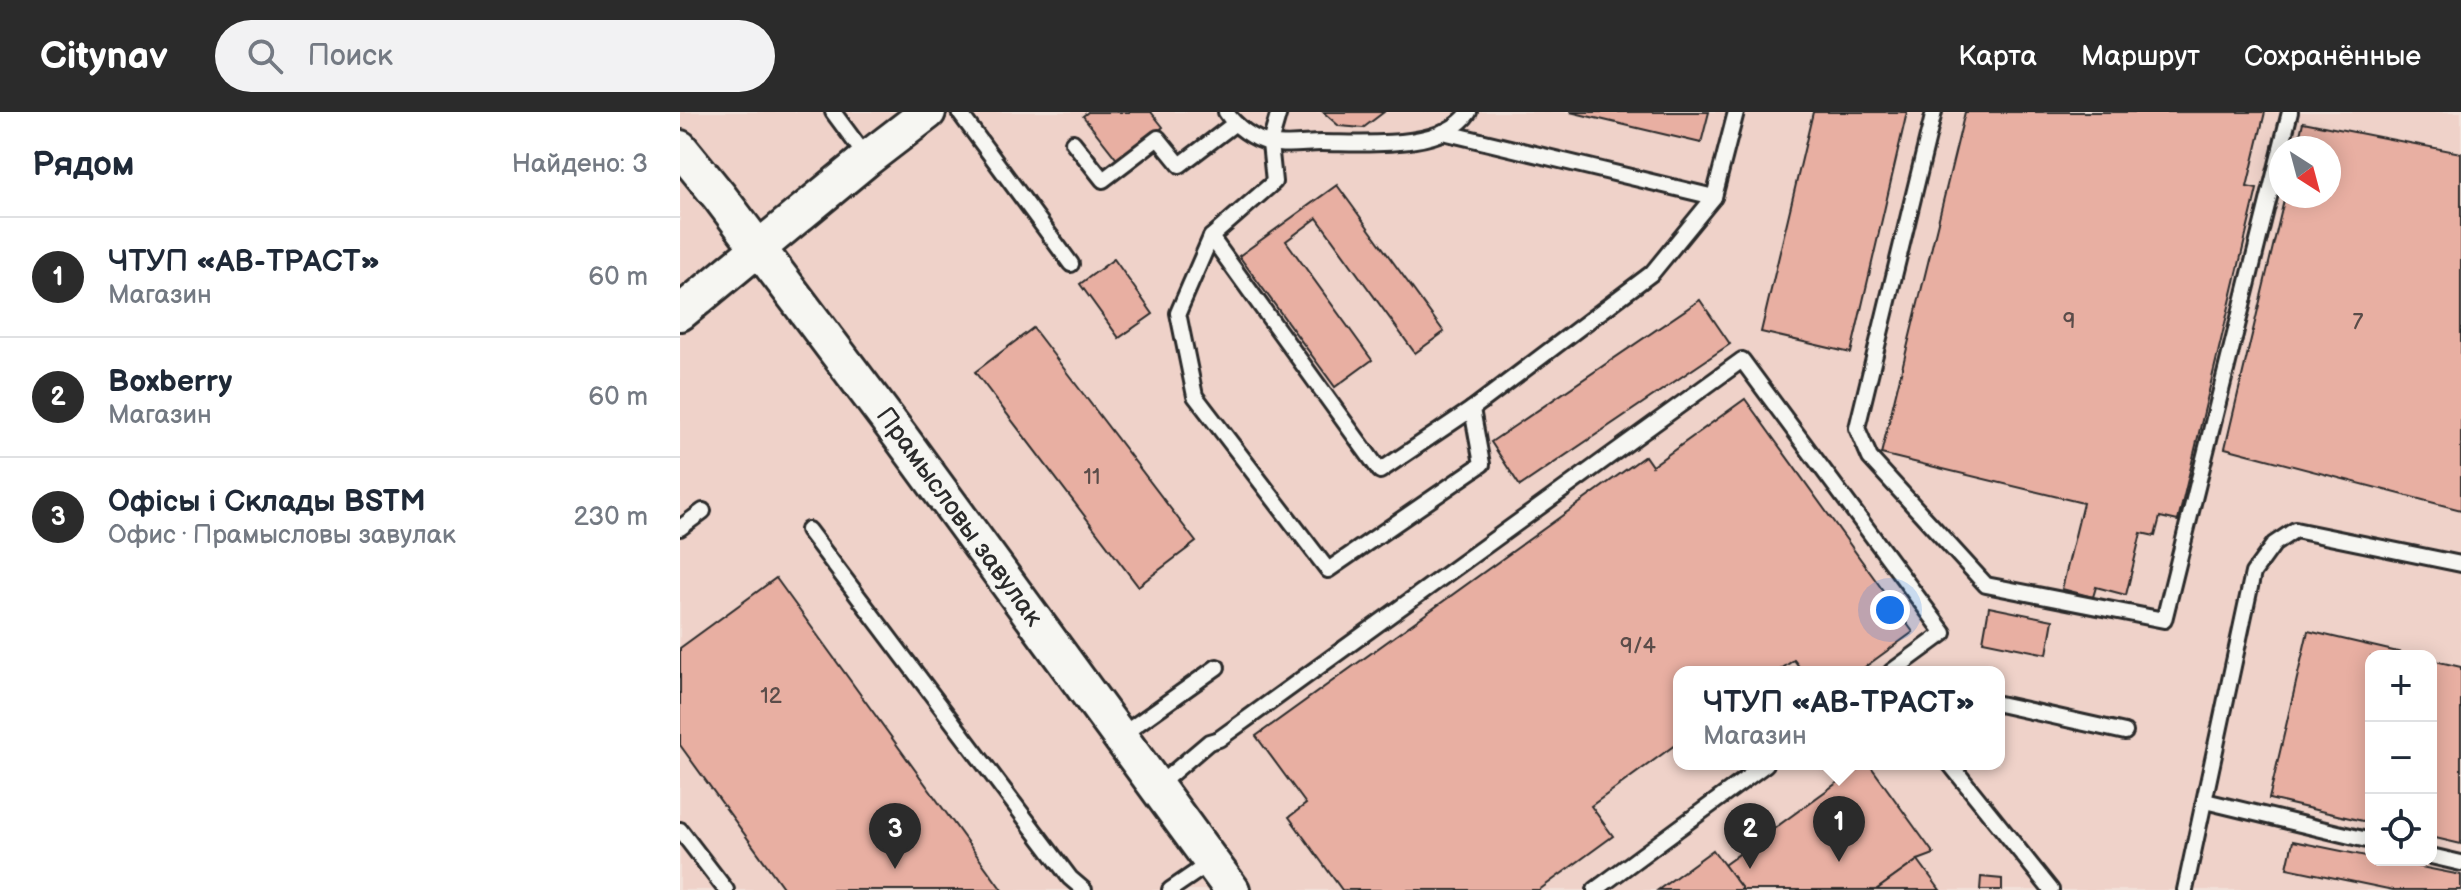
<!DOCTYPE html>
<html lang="ru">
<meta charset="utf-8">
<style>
:root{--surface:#fff;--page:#f2f2f3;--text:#1f2937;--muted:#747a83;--line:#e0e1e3;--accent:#2b2b2b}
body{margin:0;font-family:"Balsamiq Sans",sans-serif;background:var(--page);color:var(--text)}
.controls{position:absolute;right:24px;bottom:24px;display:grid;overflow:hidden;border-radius:16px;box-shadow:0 4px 20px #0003}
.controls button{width:72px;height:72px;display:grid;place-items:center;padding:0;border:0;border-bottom:2px solid var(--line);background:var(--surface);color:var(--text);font:40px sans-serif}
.compass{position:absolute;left:1589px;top:24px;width:72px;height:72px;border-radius:50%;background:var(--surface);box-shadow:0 4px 20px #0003;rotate:144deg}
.you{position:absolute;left:1210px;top:498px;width:28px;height:28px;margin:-20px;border:6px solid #fff;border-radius:50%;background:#1a73e8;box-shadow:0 0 0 12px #1a73e833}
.badge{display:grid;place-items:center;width:52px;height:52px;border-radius:50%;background:var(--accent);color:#fff;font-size:26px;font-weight:700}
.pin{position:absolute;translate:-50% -66px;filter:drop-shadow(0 2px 4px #0008)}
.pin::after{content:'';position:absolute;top:42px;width:28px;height:24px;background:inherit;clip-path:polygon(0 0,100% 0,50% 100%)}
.popup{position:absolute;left:993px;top:554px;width:332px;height:104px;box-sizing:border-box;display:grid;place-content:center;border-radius:16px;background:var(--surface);filter:drop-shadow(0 2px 6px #0005);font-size:26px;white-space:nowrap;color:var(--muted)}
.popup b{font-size:30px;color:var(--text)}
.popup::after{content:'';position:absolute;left:50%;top:100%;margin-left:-16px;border:16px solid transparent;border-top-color:var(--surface)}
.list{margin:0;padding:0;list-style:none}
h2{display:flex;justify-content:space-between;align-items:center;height:104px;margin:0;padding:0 32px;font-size:34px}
h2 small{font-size:26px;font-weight:400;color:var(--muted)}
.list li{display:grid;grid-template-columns:52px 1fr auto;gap:24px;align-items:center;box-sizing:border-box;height:120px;padding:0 32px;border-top:2px solid var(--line)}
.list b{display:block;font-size:30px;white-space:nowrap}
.list p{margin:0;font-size:26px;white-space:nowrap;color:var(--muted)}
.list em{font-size:26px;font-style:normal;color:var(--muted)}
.icon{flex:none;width:44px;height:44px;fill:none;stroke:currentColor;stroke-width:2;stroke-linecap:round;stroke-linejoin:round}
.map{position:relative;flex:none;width:1781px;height:778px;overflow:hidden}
header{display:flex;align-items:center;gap:48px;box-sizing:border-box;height:112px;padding:0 40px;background:var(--accent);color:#fff}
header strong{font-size:38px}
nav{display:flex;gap:44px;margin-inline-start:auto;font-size:28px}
.search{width:560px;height:72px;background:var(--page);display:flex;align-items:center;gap:20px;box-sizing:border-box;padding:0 28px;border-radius:44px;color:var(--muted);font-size:30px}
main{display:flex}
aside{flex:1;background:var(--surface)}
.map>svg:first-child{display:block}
.built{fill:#efd2c9;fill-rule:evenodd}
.building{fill:#e8afa2;stroke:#2b2b2b;stroke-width:2}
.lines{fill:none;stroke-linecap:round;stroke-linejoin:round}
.service-casing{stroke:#2b2b2b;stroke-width:20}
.tertiary-casing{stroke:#2b2b2b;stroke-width:40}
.service{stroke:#f6f6f2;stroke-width:14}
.tertiary{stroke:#f6f6f2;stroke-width:34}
.labels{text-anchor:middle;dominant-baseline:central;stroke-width:7;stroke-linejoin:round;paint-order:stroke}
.number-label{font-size:22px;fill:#5a4c49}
.street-label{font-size:26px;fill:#2b2b2b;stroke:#f6f6f2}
</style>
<header>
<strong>Citynav</strong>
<div class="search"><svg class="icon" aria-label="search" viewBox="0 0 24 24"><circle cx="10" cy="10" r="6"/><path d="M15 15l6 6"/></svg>Поиск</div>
<nav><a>Карта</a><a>Маршрут</a><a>Сохранённые</a></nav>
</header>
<main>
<aside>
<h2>Рядом<small>Найдено: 3</small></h2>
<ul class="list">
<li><span class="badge">1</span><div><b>ЧТУП «АВ-ТРАСТ»</b><p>Магазин</p></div><em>60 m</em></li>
<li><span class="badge">2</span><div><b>Boxberry</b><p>Магазин</p></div><em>60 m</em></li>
<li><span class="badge">3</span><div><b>Офісы і Склады BSTM</b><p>Офис · Прамысловы завулак</p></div><em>230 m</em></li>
</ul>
</aside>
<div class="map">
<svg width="1781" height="778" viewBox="0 0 1781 778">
<rect width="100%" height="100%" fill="#f2e1da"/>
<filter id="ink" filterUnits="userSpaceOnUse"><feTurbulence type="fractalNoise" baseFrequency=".0125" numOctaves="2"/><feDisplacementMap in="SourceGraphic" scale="16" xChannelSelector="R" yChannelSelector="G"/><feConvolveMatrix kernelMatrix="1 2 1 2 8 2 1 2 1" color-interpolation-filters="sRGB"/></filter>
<g filter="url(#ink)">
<path class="built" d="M0 0H1781V778H0ZM1601 36H1649V84H1601ZM1691 544H1751V748H1691ZM999 560H1319V652H999Z"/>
<g class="building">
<path d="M408 0H471L483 15 439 50 403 4Z"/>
<path d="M643 0H704L683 16 659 14Z"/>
<path d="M890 0H1029L1021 31Z"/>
<path d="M1133 0H1227L1171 241 1081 220Z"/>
<path d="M1285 0H1585L1567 75 1577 77 1498 409 1480 405 1475 424 1461 421 1446 483 1416 475 1413 485 1382 477 1403 391 1201 342Z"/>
<path d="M1623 10 1781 41V398L1545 336 1605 84H1649V36H1617Z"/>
<path d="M657 73 764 220 735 241 637 106 606 129 692 248 655 275 559 144Z"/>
<path d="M434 147 473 202 439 226 400 172Z"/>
<path d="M1020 188 1050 232 840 374 811 330Z"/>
<path d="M353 216 516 430 458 474 295 260Z"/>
<path d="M1065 287 1233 520 1178 560H1123L1114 548 1097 560H999V630L911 694 933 724 859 778H662L609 705 626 692 576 624 965 344 972 354Z"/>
<path d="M96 466 322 778H105L0 633V536Z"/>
<path d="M1309 495 1373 508 1367 542 1303 529Z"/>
<path d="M1628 519 1735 544H1691V711L1589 687Z"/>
<path d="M1751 548 1781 555V732L1751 725Z"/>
<path d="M1183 652H1189L1254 742 1238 748 1196 778H1063L1044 753Z"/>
<path d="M1613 729 1691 745V748H1706L1781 763V778H1713L1607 756Z"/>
<path d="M1033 738 1063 778H978Z"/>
<path d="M1238 748 1260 778H1196Z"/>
<path d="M1301 765 1322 767V778H1300Z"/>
</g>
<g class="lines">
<defs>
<g id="service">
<path d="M153 0 187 46"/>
<path d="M279 0 391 152"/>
<path d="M546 0C555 14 574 28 591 31 606 35 626 31 641 31 682 31 763 39 789 0"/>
<path d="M599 0 590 31 594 70 531 125 498 201 515 284 648 458 802 352 792 297 972 161 1034 85"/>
<path d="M1254 0 1177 316 1190 346 1306 473 1484 508 1601 37"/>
<path d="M763 20 1034 85 1056 0"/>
<path d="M393 30 423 68 478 26 500 53 554 12"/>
<path d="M1601 36 1610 0"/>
<path d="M531 125 700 359 792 297"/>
<path d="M0 416 23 399"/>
<path d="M128 418 390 766 404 778"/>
<path d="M1319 592 1445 620"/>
<path d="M439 625 537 555"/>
<path d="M1270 652 1371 778"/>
<path d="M476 675 529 630 539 627 1062 248 1264 521 1211 560"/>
<path d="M1525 689 1691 729"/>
<path d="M0 718 46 778"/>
<path d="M1751 744 1781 751"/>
<path d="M490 778 531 750"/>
<path d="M915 778 1086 652"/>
<path d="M1505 778 1573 461 1594 432 1615 418 1781 452"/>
</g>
<g id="tertiary">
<path d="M0 36 39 84 220 324 552 778"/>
<path d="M0 201 188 46 248 0"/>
</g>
</defs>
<use href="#service" class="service-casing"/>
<use href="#tertiary" class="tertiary-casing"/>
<use href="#service" class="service"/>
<use href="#tertiary" class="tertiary"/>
</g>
</g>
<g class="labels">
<g class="number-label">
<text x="1389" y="209">9</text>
<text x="1678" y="210">7</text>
<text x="412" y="365">11</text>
<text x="958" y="534">9/4</text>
<text x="91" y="584">12</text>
</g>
<g class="street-label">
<text transform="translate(279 405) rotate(54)">Прамысловы завулак</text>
</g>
</g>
</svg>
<div class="controls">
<button>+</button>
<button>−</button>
<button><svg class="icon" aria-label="locate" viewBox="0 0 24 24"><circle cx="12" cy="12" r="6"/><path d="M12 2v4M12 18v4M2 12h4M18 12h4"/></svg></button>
</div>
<svg class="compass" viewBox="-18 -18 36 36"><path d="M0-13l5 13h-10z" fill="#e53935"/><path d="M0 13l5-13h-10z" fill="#747a83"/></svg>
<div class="you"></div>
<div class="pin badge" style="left:1159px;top:750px">1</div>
<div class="popup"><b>ЧТУП «АВ-ТРАСТ»</b>Магазин</div>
<div class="pin badge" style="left:1070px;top:757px">2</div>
<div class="pin badge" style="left:215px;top:757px">3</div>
</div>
</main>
